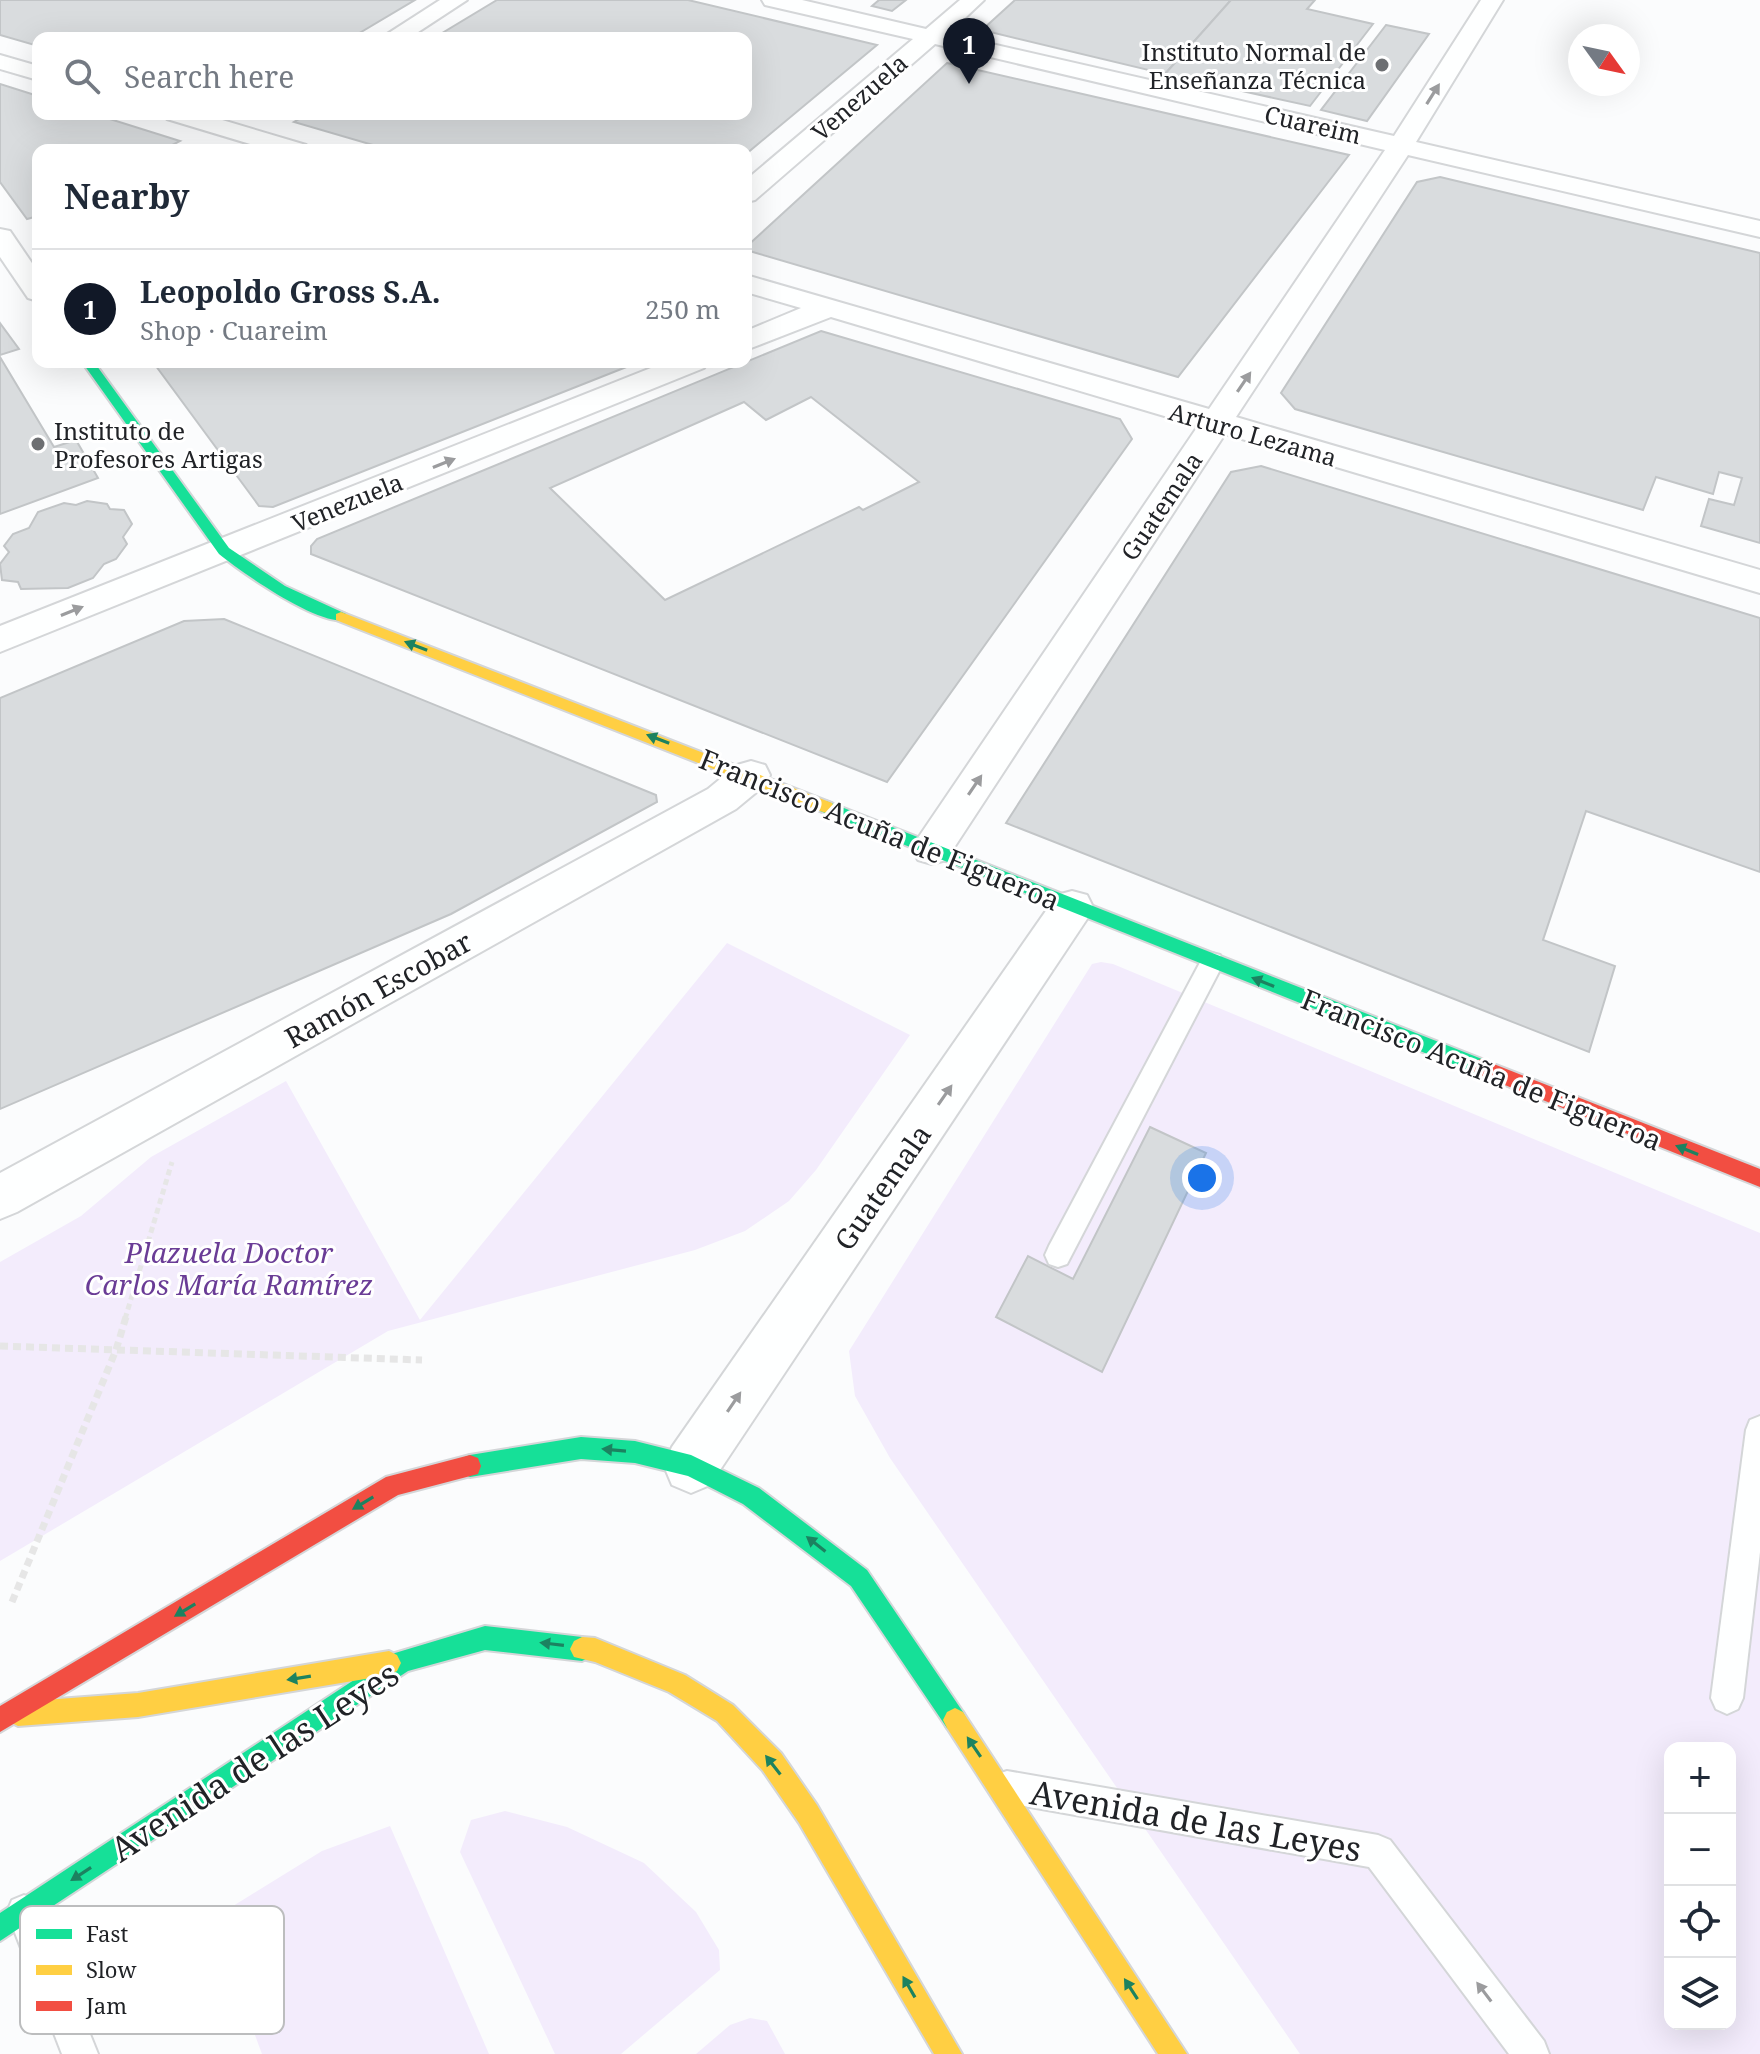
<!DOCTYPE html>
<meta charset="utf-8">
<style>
:root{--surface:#fff;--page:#f6f6f7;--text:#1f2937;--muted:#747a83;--line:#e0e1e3;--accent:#111827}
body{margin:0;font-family:"Noto Serif",serif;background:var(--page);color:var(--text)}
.controls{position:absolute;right:24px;bottom:24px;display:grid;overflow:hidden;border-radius:16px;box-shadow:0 8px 32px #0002}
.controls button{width:72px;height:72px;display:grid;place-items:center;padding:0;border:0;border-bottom:2px solid var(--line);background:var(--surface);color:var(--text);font:40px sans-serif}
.compass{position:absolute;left:1568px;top:24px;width:72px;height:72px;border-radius:50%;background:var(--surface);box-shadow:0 8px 32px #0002;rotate:123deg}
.you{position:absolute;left:1202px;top:1178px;width:28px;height:28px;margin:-20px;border:6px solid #fff;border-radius:50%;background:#1a73e8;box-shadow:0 0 0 12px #1a73e833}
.badge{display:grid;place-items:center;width:52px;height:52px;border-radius:50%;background:var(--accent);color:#fff;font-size:26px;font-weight:700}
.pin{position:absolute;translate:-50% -66px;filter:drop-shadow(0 2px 4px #0008)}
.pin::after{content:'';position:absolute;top:42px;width:28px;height:24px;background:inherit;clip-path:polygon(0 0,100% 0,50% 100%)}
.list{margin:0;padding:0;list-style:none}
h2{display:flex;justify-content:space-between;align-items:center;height:104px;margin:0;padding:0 32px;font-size:34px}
h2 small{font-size:26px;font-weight:400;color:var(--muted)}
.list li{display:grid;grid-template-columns:52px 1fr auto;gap:24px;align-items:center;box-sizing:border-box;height:120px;padding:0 32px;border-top:2px solid var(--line)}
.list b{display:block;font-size:30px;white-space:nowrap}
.list p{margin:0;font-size:26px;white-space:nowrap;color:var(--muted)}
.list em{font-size:26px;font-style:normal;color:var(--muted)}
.icon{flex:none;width:44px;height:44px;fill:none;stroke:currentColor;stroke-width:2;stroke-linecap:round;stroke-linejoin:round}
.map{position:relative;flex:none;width:1760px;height:2054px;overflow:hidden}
.search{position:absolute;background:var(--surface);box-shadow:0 8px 32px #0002;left:32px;top:32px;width:720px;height:88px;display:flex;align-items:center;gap:20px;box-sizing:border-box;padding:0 28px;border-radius:16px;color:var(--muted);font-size:30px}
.panel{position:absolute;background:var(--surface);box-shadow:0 8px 32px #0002;left:32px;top:144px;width:720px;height:224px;border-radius:16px}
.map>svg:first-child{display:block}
.green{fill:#f3ecfc;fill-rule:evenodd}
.building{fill:#d9dcde;stroke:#c2c5c7;stroke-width:2;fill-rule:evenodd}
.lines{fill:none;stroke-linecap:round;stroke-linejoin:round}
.lane-casing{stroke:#d4d6d8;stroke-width:4}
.street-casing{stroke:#d4d6d8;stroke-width:4}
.fast-casing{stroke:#d4d6d8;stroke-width:4}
.slow-casing{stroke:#d4d6d8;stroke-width:4}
.jam-casing{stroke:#d4d6d8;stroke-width:4}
.path-far1{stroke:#e6e6e6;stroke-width:5;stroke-dasharray:6 4;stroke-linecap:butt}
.path{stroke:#e6e6e6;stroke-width:7;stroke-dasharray:8 5;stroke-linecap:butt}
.lane{fill:#feffff;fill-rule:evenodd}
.street{fill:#feffff;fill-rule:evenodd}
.fast{fill:#16e098;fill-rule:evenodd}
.slow{fill:#ffcf43;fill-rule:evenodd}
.jam{fill:#f24e42;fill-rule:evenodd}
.oneway{fill:#9b9c9e}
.oneway2{fill:#1c8260}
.poi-dot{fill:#6d6f72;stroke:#fff;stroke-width:3}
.labels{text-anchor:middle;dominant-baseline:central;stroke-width:6;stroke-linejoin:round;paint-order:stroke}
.far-poi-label{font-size:24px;fill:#212327;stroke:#fff;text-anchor:end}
.far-street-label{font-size:24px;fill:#212327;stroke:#fff}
.street-label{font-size:28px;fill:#212327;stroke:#fff}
.park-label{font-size:28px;font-style:italic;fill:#6a3c96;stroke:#fff}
.near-street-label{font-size:34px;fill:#212327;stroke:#fff}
.key{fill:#fff;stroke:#bcbdbe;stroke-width:2}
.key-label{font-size:22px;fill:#212327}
</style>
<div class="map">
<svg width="1760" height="2054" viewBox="0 0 1760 2054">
<rect width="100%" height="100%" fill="#fbfcfd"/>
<g class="green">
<path d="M727 943 910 1035 816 1170 789 1201 745 1231 695 1250 388 1331 0 1561V1262L81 1216 151 1157 286 1081 420 1320Z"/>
<path d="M1101 962 1113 964 1760 1233V2054H1300L890 1458 855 1396 849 1351 1092 964ZM1670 1748H1730V2024H1670Z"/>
<path d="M505 1811 567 1827 644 1863 696 1912 719 1950 720 1970 621 2054H555L460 1852 471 1820Z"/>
<path d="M390 1826 489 2054H262L225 1954 224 1931 233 1906 322 1851Z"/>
<path d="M750 2018 767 2021 785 2054H696L730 2025Z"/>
</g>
<g class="building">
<path d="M0 0H415L351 38H38V46L0 35Z"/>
<path d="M497 0H688L877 45 746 154V150H390L294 122 308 114H746V38H434Z"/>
<path d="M879 0H906L892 11 872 6Z"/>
<path d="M1015 0H1231L1165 74 982 30Z"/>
<path d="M1231 0H1315L1307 9 1373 24 1310 106 1165 74Z"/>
<path d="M1386 25 1429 34 1367 121 1321 110Z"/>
<path d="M947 63 1349 155 1178 377 746 250V247Z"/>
<path d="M0 84 38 96V114H94L180 141 163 150H38V216L27 219 0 182Z"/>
<path d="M1440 177 1760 253V543L1701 526 1709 499 1734 505 1742 478 1719 472 1713 494 1656 477 1643 510 1295 409 1281 393 1417 182Z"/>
<path d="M0 323 19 349 0 355Z"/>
<path d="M821 331 1120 419 1132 439 887 782 311 554V546L317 539ZM811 397 919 482 863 510 859 507 665 600 550 488 744 402 766 420Z"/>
<path d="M0 357 54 447 76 440 98 478 0 514Z"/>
<path d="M153 362H639L273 507 259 506Z"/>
<path d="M1261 466 1760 618V872L1586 811 1543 940 1615 966 1589 1052 1006 823 1231 472Z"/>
<path d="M87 501 107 504 110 509 124 510 132 524 123 537 127 544 116 559 104 564 93 578 68 588 21 589 18 582 2 580 0 564 9 552 4 546 13 534 29 528 38 512 64 503 76 505Z"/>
<path d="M224 619 656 795 657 802 451 914 0 1109V698L184 621Z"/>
<path d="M1150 1127 1206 1153 1102 1372 996 1317 1028 1256 1073 1279Z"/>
</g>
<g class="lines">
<defs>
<g id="lane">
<path d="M1212 953 1220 955 1224 962 1067 1264 1058 1267 1049 1264 1045 1255 1049 1246 1204 955Z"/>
<path d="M1760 1416V1552L1743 1698 1738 1709 1727 1714 1716 1709 1711 1698 1746 1430 1750 1420Z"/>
<path d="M1007 1771 1378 1835 1390 1840 1544 2041 1549 2054H1509L1369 1867 1007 1803 995 1799 991 1787 995 1775Z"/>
<path d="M24 1895 36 1900 98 2054H62L7 1912 12 1900Z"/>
</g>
<g id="street">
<path d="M440 0H467L409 38H381Z"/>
<path d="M762 0H802L926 29 960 0H984L948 34 1394 136 1481 0H1503L1416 142 1760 221V237L1408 155 1236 417 1760 570V593L1225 434 946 860 932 864 918 860 912 849 918 838 1198 426 831 317 746 350V331L801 308 746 292V275L1209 409 1385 150 935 44 755 200 746 202V180L913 39 765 5Z"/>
<path d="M0 55 38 66V80L0 69Z"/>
<path d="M164 114H202L306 145 310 150H270L167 119Z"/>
<path d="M0 229 10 231 38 272V301L28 298 0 257Z"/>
<path d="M666 362H708L704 368 0 652V626Z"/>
<path d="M751 761 765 765 770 775 765 785 736 809 17 1212 0 1219V1173L708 789 737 765Z"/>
<path d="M1072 891 1087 895 1093 907 1087 919 710 1485 691 1493 672 1485 664 1466 672 1447 1057 895Z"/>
</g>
<g id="fast">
<path d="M82 362H94L229 548 285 586 346 614V620C318 626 241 572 219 554Z"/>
<path d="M826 801 1487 1061 1490 1067 1487 1073 1481 1075 1475 1073 820 811 818 807Z"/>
<path d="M581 1437 635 1441 691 1455 759 1488 867 1570 963 1712 967 1720 963 1728 955 1732 947 1728 851 1586 743 1504 688 1476 635 1463 581 1459 470 1477 462 1474 459 1466 462 1458 470 1455Z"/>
<path d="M485 1626 582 1637 590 1641 594 1649 590 1657 582 1661 485 1650 408 1671 0 1941V1913L395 1653Z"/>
</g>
<g id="slow">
<path d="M341 612 832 803 834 807 826 813 820 811 336 620V614Z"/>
<path d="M582 1637 595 1638 685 1675 733 1705 781 1753 817 1805 962 2054H934L799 1823 763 1771 717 1721 669 1692 595 1662 574 1657 570 1649 574 1641Z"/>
<path d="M389 1651 397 1655 401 1663 397 1671 389 1675 138 1717 18 1726 10 1722 6 1714 10 1706 18 1702 138 1693Z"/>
<path d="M955 1708 963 1712 1187 2054H1158L947 1728 943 1720 947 1712Z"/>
</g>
<g id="jam">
<path d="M1481 1059 1760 1169V1187L1475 1073 1472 1067 1475 1061Z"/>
<path d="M470 1455 478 1458 481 1466 478 1474 398 1495 0 1732V1706L386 1477Z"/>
</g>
</defs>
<use href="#lane" class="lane-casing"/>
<use href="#street" class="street-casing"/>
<use href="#fast" class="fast-casing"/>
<use href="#slow" class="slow-casing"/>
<use href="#jam" class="jam-casing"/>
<path class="path-far1" d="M125 1319 172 1162"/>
<g class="path">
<path d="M0 1346 422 1360"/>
<path d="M12 1602 116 1350 126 1317"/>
</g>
<use href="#lane" class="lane"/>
<use href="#street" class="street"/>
<use href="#fast" class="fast"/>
<use href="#slow" class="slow"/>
<use href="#jam" class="jam"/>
</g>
<defs><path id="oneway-solid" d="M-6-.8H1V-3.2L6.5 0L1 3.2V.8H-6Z" transform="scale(2)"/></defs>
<g class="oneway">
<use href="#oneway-solid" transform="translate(1433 94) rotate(-58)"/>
<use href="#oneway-solid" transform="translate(1244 382) rotate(-56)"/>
<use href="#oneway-solid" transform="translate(444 463) rotate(-22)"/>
<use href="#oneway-solid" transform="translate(72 611) rotate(-22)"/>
<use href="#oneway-solid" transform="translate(975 785) rotate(-56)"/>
<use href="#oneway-solid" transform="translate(945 1095) rotate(-55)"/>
<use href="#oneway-solid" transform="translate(734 1402) rotate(-56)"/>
<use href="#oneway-solid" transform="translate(1484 1992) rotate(-127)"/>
</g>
<g class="oneway2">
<use href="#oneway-solid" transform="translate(416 646) rotate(-159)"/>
<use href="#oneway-solid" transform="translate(658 739) rotate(-159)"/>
<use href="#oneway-solid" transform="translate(1263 982) rotate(-158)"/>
<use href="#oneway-solid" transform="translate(1687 1150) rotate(-158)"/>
<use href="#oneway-solid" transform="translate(614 1450) rotate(-175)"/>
<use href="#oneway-solid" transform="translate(363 1503) rotate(149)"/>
<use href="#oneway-solid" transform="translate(816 1544) rotate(-142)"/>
<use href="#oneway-solid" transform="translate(185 1610) rotate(149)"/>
<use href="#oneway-solid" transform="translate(552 1644) rotate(-173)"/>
<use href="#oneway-solid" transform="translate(299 1678) rotate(171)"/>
<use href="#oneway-solid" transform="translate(974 1747) rotate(-124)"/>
<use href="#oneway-solid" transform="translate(773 1765) rotate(-128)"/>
<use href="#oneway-solid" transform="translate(81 1874) rotate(147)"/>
<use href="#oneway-solid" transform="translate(909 1987) rotate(-120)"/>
<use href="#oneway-solid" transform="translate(1131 1989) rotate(-123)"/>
</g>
<g class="poi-dot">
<circle cx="1382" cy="65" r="8"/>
<circle cx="38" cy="444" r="8"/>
</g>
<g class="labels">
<g class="far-poi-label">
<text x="1366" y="51">Instituto Normal de<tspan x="1366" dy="28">Enseñanza Técnica</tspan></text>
<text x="54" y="430" text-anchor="start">Instituto de<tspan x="54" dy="28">Profesores Artigas</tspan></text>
</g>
<g class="far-street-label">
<text transform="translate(859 97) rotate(-41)">Venezuela</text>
<text transform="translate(1313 124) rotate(13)">Cuareim</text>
<text transform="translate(1253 434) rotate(16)">Arturo Lezama</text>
<text transform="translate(347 502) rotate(-22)">Venezuela</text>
<text transform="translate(1161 506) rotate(-56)">Guatemala</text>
</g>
<g class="street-label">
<text transform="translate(880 829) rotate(22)">Francisco Acuña de Figueroa</text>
<text transform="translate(378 989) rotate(-29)">Ramón Escobar</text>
<text transform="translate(1482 1069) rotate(22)">Francisco Acuña de Figueroa</text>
<text transform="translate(882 1187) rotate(-55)">Guatemala</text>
</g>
<g class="park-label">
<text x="229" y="1252">Plazuela Doctor<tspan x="229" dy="32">Carlos María Ramírez</tspan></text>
</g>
<g class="near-street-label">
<text transform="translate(254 1761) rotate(-33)">Avenida de las Leyes</text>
<text transform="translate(1196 1820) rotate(10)">Avenida de las Leyes</text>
</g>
</g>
<rect x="20" y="1906" width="264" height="128" rx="12" class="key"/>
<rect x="36" y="1929" width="36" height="10" fill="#16e098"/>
<rect x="36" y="1965" width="36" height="10" fill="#ffcf43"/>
<rect x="36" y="2001" width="36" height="10" fill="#f24e42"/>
<g class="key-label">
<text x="86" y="1942">Fast</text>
<text x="86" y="1978">Slow</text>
<text x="86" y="2014">Jam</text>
</g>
</svg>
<div class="controls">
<button>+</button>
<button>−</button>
<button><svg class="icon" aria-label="locate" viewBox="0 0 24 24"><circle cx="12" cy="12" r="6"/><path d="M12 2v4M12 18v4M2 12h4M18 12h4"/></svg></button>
<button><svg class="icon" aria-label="layers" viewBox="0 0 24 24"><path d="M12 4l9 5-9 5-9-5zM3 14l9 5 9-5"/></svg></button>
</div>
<svg class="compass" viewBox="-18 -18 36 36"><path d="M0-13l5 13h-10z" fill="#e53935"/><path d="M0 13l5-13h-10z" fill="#747a83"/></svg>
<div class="you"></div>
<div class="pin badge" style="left:969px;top:84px">1</div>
<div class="search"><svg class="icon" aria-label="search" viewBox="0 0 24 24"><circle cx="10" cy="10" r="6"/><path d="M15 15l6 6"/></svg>Search here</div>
<section class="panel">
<h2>Nearby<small></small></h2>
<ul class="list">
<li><span class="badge">1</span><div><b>Leopoldo Gross S.A.</b><p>Shop · Cuareim</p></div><em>250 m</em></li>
</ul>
</section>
</div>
